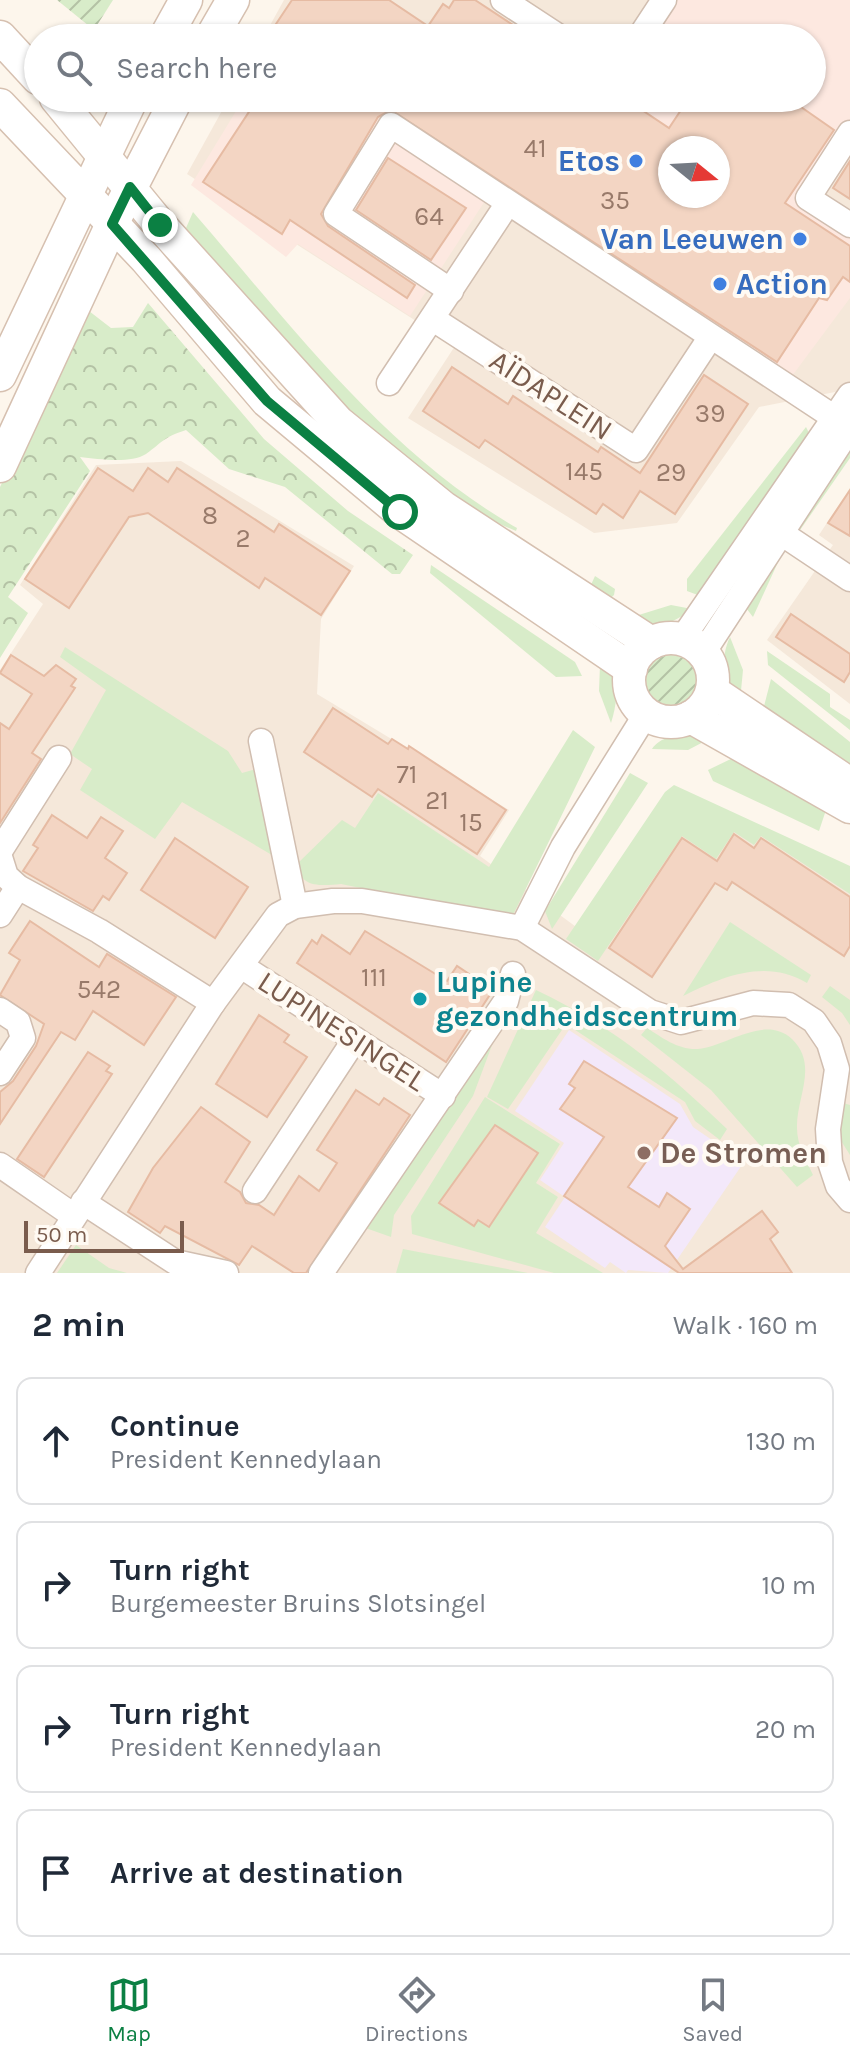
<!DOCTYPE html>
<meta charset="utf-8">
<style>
:root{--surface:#fff;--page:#f6f6f7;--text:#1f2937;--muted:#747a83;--line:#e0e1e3;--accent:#0b8043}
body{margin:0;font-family:Karla,sans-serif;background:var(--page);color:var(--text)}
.compass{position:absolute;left:658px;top:136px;width:72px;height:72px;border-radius:50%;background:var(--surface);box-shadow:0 2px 6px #0004;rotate:108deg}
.scale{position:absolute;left:24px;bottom:20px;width:160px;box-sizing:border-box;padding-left:8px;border:4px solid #7a5c4d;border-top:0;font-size:22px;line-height:28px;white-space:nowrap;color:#7a5c4d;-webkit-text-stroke:6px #fffaf3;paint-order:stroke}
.stop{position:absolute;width:24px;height:24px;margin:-18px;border:6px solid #0b8043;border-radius:50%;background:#fff}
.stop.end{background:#0b8043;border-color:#fff;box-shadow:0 2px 8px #0008}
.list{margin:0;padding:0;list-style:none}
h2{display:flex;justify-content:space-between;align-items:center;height:104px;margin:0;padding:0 32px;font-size:34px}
h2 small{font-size:26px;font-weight:400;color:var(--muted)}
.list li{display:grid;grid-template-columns:52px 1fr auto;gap:24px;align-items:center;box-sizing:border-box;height:128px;margin:0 16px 16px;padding:0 16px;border:2px solid var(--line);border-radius:16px}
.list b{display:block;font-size:30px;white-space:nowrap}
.list p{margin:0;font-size:26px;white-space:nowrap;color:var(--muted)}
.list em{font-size:26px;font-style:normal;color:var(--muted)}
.icon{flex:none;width:44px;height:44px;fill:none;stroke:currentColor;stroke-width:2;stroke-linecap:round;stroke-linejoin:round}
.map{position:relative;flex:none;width:850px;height:1273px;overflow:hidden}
.search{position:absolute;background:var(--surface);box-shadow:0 2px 6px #0004;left:24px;right:24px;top:24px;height:88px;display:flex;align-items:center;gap:20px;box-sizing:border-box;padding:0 28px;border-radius:44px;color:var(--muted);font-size:30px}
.sheet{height:680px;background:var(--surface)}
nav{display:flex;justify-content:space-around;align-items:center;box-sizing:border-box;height:112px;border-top:2px solid var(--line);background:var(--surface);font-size:22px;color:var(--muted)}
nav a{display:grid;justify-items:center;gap:4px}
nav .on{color:var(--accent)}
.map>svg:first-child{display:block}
.residential{fill:#f5e8da;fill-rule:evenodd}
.commercial{fill:#fde8e0;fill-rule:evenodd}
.education{fill:#f3e8fa}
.grass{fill:#d8ecc9}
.forest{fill:url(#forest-crowns)}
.garden{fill:url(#garden-furrows)}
.building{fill:#f3d5c3;stroke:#e6bba3;stroke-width:2;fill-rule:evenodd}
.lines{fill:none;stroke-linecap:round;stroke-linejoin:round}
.street-tunnel{stroke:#dcd0c4;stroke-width:24;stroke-dasharray:24 12;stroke-linecap:butt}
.street-casing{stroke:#d1beb0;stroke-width:27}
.secondary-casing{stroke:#d6c0b0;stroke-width:35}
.street{stroke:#fff;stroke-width:24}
.secondary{stroke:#fff;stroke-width:32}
.route{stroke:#0b8043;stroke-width:10}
.shop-dot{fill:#3f7fe0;stroke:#fffaf3;stroke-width:3}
.culture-dot{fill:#0f9aa8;stroke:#fffaf3;stroke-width:3}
.education-dot{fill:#8d6e63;stroke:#fffaf3;stroke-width:3}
.labels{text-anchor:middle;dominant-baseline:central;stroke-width:8;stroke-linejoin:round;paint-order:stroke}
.number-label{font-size:26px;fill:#987a6a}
.shop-label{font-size:30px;font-weight:bold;fill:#366cbe;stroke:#fffaf3;text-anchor:end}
.street-label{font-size:30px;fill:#7a5c4d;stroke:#fffaf3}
.culture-label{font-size:30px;font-weight:bold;fill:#0d838f;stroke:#fffaf3;text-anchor:start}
.education-label{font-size:30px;font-weight:bold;fill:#785e54;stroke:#fffaf3;text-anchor:start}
</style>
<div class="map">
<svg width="850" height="1273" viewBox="0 0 850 1273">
<defs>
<pattern id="forest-crowns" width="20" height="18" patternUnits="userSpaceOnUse" patternTransform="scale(2)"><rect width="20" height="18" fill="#d8ecc9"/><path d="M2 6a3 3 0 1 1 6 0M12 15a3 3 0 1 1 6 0" fill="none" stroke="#b4c2a5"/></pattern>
<pattern id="garden-furrows" width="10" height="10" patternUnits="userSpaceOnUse" patternTransform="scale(2)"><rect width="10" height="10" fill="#d8ecc9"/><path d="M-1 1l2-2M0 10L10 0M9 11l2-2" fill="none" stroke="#b4c2a5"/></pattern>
</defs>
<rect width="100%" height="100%" fill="#fdf6ec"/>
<g class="residential">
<path d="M284 0H850V389L759 407 677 523 594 533 408 418 455 346 187 174 229 98H812V38H263ZM670 148H718V196H670Z"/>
<path d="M181 461 354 566 321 619 317 694 509 810 480 856 602 946 673 829 760 833 850 890V1273H0V670L43 604 20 585 96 465Z"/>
<path d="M850 488V704L767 640 833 545 819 535Z"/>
</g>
<path class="commercial" d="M678 0H850V122L800 201 850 237V298L789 380 494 187 410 316 298 244 286 257 191 185 244 98H812V38H651ZM670 148H718V196H670Z"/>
<path class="education" d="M569 1030 680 1104 693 1127 744 1162 668 1273 628 1270 626 1273 610 1262 605 1268 545 1227 565 1197 540 1180 564 1143 515 1111Z"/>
<g class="grass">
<path d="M193 212C290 324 386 453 517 528L516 531 477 514 353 419 266 329 186 228Z"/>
<path d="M806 427 812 439 703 597 687 591V579Z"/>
<path d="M850 440V458L798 533 794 525Z"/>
<path d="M784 549 753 617 743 604Z"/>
<path d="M431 565 575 662 582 676 556 677 430 573Z"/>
<path d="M595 576 615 589 614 595 605 603 590 587Z"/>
<path d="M671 605 692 609C668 627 657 628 629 618Z"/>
<path d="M730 637 743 670 740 701C722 686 720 657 730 637Z"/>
<path d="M65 647 228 751 242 773 256 769 277 858 182 802 155 839 80 790 92 769 70 754 106 690 60 657Z"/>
<path d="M767 651 830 694V707L850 720V730L768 665Z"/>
<path d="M600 665 612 670C618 690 617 704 611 723L599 691Z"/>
<path d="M771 679 850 742V777L761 718Z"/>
<path d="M573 730 595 747 513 915 498 916 341 884C321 886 298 888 298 863L342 820 355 828 378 793 489 867Z"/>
<path d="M689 733 711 738 688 750 652 749C660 737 676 735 689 733Z"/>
<path d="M737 756 826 810 819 831 713 781 708 770Z"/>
<path d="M630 773 648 783 552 929 545 911Z"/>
<path d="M674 785 850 866V894L761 836 754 845 734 832 716 859 682 836 598 961 566 939 665 792Z"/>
<path d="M730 922 811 975 807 983C765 958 722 977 683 996Z"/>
<path d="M830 986 850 1000V1025L842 1013 822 997Z"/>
<path d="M536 990C614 1027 665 1070 727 1129L720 1140 695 1121 685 1102 566 1024 508 1109 487 1097Z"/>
<path d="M507 1005 473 1096 394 1215 391 1237 360 1226Z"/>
<path d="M647 1028C663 1038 678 1050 698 1049 727 1046 765 1014 792 1039 819 1065 796 1098 797 1128 797 1145 806 1160 813 1175L797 1187 711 1090 641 1035Z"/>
<path d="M485 1097 560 1144 536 1183 558 1197 536 1233 603 1273H554L412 1234 411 1216Z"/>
<path d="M843 1103 850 1105V1155L838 1136Z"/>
<path d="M76 1245 109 1268 127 1273H57Z"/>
<path d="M403 1249 528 1273H396Z"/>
</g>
<path class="forest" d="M148 303 264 439 348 511 413 555 400 574H392L285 487 229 469 186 430C162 438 164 441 146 454 130 464 99 459 80 457L90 471 8 597 28 613 0 658V487L75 330 89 311 111 328 133 327Z"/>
<g class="garden">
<path d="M57 0H113L94 30Z"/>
<circle cx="671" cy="680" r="25"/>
</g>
<g class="building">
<path d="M292 0H389L428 26 443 4 449 8 454 0H475L533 38H284L272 30Z"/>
<path d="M258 98H624L669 128 689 98H788L834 130 785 203 850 246V282L843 277 827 300 819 298 777 362 391 110 378 117 321 214 328 226 415 285 407 298 290 220 282 234 203 182ZM670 148H718V196H670Z"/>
<path d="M388 158 466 208 431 260 356 210Z"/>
<path d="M850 161V199L833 188Z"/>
<path d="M452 367 508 404 513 396 598 452 601 447 640 473 704 375 748 404 675 514 640 491 623 518 603 504 596 514 485 440 479 448 423 411Z"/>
<path d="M98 468 133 491 148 468 168 482 177 468 274 532 279 524 350 571 321 615 265 578 259 588 148 513 129 517 69 608 25 579Z"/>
<path d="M850 490V536L828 523Z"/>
<path d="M791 614 850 654V672L844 682 776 637Z"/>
<path d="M11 655 44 676 56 665 76 679 71 686 75 688 32 753 41 759 0 823V723L9 729 32 694 0 673Z"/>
<path d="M333 708 388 744 392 739 408 749 409 746 506 810 477 854 378 789 372 797 304 752Z"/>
<path d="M52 815 87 838 101 817 123 831 105 858 127 873 109 900 103 896 93 911 23 871 38 848 33 845Z"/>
<path d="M734 834 754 848 761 838 850 897V946L844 956 732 882 727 890 715 883 652 977 609 948 682 838 717 861Z"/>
<path d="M175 838 248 887 215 938 141 890Z"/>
<path d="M30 921 99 967 107 954 176 997 144 1045 93 1011 75 1040 61 1032 0 1124V1092L13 1081 36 1046 44 1024 0 995 20 960 9 953Z"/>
<path d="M365 931 447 981 457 966 493 990 446 1062 297 963 312 940 317 944 322 935 350 954Z"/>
<path d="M259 1015 289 1035 284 1042 307 1057 267 1117 216 1084Z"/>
<path d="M88 1052 110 1066 106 1071 112 1074 44 1177 17 1159Z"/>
<path d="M584 1061 677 1118 628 1187 659 1207 667 1193 690 1209 665 1246 683 1269 762 1211 778 1232 770 1239 792 1273H679L564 1196 604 1137 560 1109 575 1088 569 1084Z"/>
<path d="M356 1090 379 1105 384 1098 410 1115 306 1273H294L252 1246 239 1265 165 1226 160 1233 128 1212 153 1168 201 1107 250 1142 225 1182 240 1192 246 1203 259 1205 274 1215 299 1176 319 1191 337 1163 317 1150Z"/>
<path d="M495 1125 538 1153 489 1227 478 1220 474 1226 439 1203Z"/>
</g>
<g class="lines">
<path class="street-tunnel" d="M428 38 433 30"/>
<defs>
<g id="street">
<path d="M503 0 561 38"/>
<path d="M639 38 664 0"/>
<path d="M850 133 808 198 850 225"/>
<path d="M451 291 336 214 391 125 850 428"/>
<path d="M433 319 636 450 710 338"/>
<path d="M389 383 508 203"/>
<path d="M769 525 850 579"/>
<path d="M682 639 850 395"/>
<path d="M703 653 850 428"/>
<path d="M261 741 295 906"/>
<path d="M0 851 59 758"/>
<path d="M0 857 6 876 18 887 99 931 213 1003"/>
<path d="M0 915 18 887"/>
<path d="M522 928 563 847 646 714"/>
<path d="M241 966 443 1096"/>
<path d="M0 1010 18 1022 23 1038 0 1073"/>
<path d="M0 1165 74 1216"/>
<path d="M255 1191 355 1039"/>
<path d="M83 1202 175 1262 226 1273"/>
<path d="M38 1273 213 1003 278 915 295 906 333 901H362L522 928 650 1012 681 1022 753 1003 789 1005 814 1021 829 1043 837 1069 828 1129 830 1162 838 1186 850 1200"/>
<path d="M321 1273 506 1001 513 974"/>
</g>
<g id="secondary">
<path d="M0 37 38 78"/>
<path d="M165 38 186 0"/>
<path d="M211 38 233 0"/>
<path d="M56 98 160 225 338 422 444 508 651 643"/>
<path d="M0 105 146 259 267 401 400 512 631 669"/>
<path d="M0 375 132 98"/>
<path d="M0 466 112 224 177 98"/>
<circle cx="671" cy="680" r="42"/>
<path d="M712 691 850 784"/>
<path d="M691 717 850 807"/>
</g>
</defs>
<use href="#street" class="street-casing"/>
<use href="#secondary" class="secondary-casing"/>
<use href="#street" class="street"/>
<use href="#secondary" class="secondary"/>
</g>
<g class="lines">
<path class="route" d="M160 225 130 187 112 224 267 401 400 512"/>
</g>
<g class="shop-dot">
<circle cx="636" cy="161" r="8"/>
<circle cx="800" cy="239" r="8"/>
<circle cx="720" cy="284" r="8"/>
</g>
<circle class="culture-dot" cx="420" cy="999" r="8"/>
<circle class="education-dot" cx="644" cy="1153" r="8"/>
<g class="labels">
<g class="number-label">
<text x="535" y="148">41</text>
<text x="615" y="200">35</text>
<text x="429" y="216">64</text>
<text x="710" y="413">39</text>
<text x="584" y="471">145</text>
<text x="671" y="472">29</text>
<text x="210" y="515">8</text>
<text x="243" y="538">2</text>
<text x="407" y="774">71</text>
<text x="437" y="800">21</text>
<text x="471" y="822">15</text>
<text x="374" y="977">111</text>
<text x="99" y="989">542</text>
</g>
<g class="shop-label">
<text x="620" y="161">Etos</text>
<text x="784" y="239">Van Leeuwen</text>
<text x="736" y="284" text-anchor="start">Action</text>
</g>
<g class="street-label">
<text transform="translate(551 395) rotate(33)">AÏDAPLEIN</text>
<text transform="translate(342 1031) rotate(33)">LUPINESINGEL</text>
</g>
<g class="culture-label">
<text x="436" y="982">Lupine<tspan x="436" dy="34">gezondheidscentrum</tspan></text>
</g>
<g class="education-label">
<text x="660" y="1153">De Stromen</text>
</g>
</g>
</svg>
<svg class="compass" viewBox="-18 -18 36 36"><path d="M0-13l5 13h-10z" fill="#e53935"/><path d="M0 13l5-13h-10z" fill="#747a83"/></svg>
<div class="scale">50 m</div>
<div class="stop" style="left:400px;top:512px"></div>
<div class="stop end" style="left:160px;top:225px"></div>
<div class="search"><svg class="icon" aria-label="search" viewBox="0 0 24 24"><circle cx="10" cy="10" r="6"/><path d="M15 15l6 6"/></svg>Search here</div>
</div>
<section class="sheet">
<h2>2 min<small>Walk · 160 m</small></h2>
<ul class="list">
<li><svg class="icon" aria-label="ahead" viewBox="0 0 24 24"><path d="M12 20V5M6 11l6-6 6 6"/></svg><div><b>Continue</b><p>President Kennedylaan</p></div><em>130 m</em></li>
<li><svg class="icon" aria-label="right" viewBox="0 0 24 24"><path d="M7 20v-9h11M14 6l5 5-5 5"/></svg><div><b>Turn right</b><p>Burgemeester Bruins Slotsingel</p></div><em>10 m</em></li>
<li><svg class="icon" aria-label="right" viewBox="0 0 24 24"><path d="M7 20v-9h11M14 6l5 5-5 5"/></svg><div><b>Turn right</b><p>President Kennedylaan</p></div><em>20 m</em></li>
<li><svg class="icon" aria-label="arrive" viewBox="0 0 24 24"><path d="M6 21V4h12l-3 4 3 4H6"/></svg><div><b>Arrive at destination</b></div></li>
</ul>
</section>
<nav>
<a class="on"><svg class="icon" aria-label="map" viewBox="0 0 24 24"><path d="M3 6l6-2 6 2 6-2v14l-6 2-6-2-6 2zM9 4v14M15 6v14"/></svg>Map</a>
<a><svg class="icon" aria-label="directions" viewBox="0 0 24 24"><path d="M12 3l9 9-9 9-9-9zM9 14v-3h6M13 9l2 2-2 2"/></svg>Directions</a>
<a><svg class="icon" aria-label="saved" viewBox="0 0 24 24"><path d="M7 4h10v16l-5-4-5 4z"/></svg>Saved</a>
</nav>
